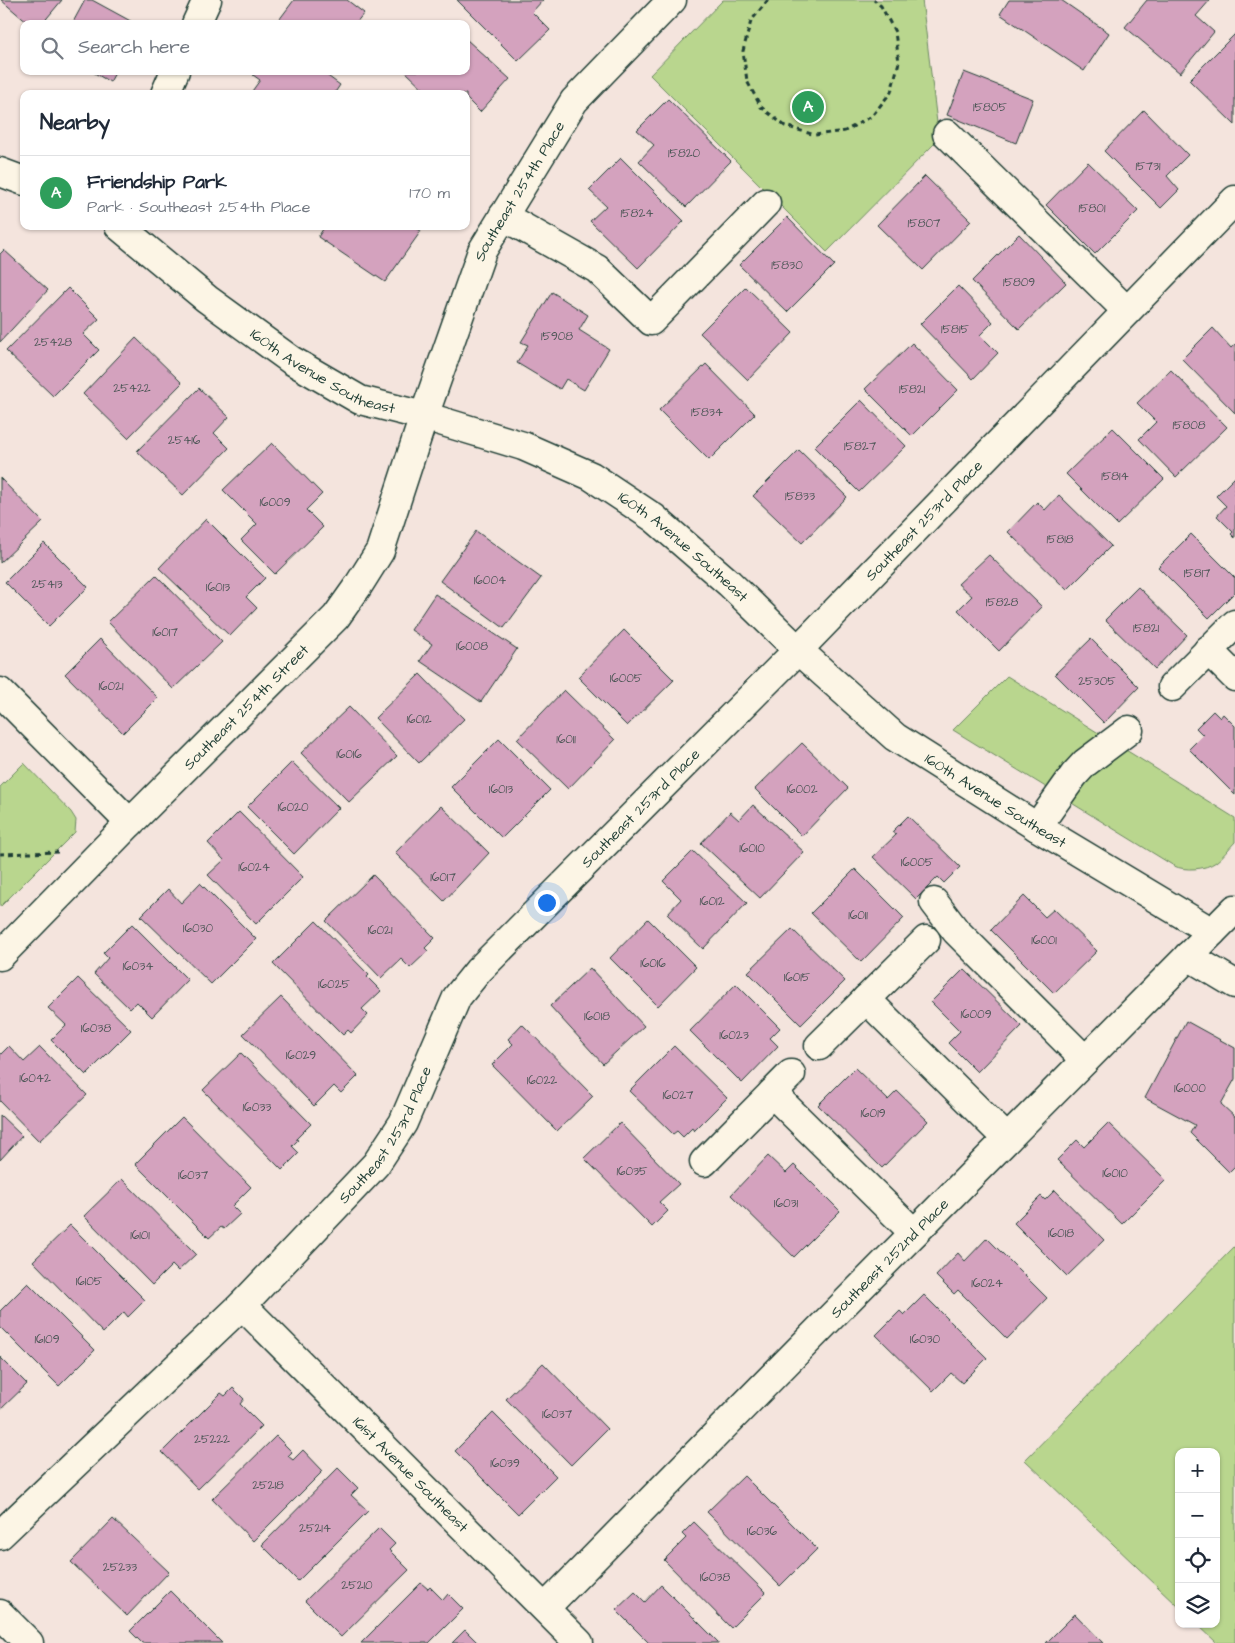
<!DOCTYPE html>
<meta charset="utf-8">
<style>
:root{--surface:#fff;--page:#f2f2f3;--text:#1f2937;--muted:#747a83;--line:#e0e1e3;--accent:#111827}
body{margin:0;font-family:"Architects Daughter",sans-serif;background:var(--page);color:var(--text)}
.controls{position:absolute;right:15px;bottom:15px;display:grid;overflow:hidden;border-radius:10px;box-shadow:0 1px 4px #0004}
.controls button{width:45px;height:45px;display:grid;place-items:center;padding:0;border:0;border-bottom:1px solid var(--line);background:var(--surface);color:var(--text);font:25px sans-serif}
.you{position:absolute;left:546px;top:902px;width:18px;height:18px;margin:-12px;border:4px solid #fff;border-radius:50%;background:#1a73e8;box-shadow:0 0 0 8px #1a73e833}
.badge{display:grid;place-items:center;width:32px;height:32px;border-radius:50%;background:var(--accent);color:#fff;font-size:16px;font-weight:700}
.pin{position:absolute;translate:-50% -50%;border:2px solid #fff;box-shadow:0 1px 5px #0006}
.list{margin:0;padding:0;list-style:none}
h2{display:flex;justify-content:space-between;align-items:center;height:65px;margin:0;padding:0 20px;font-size:21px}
h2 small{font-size:16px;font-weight:400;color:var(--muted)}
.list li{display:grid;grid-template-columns:32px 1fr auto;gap:15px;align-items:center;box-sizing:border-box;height:75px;padding:0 20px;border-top:1px solid var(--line)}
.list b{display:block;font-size:19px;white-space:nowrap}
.list p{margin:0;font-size:16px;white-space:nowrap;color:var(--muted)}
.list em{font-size:16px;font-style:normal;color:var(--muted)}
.icon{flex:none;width:28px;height:28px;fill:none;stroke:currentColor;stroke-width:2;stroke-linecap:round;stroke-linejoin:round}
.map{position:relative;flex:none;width:1235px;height:1643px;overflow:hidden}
.search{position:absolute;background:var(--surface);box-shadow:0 1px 4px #0004;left:20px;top:20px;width:450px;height:55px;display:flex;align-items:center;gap:12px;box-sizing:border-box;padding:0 18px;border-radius:10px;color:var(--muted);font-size:19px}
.panel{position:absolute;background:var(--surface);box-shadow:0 1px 4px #0004;left:20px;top:90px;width:450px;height:140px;border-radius:10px}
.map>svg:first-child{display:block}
.green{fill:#b9d68e;stroke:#6c8a61}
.building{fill:#d4a2be;stroke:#1f3d34}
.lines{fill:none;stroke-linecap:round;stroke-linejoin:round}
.minor-casing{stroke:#1f3d34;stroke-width:31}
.path{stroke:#1f3d34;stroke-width:3;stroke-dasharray:5 4;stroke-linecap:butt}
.minor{stroke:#fcf5e5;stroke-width:28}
.labels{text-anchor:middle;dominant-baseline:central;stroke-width:4.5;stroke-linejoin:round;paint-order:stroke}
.number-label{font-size:12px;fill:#4c5656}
.street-label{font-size:15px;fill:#1f3d34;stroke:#fcf5e5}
</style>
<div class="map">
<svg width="1235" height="1643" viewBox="0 0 1235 1643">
<rect width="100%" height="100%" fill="#f4e4dd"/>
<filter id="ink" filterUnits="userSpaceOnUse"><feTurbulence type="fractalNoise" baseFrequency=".02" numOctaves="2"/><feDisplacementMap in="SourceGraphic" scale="10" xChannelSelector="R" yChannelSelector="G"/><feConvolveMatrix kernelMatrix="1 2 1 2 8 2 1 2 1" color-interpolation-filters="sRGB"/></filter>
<g filter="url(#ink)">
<g class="green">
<path d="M723 0H922L939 139 827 252 650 75Z"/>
<path d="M1007 676 1235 818V842C1229 848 1223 857 1216 862 1205 870 1185 871 1174 866L953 730Z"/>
<path d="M24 763 71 812 76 820 75 832 0 907V787Z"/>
<path d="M1235 1246V1643H1217L1197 1624H1216V1452H1179V1607L1025 1460Z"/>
</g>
<g class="building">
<path d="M1 0H62L42 24H29Z"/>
<path d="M85 0H92L136 24H72Z"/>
<path d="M294 0H347L364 13 355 24H276Z"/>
<path d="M457 0H543L532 12 550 30 518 61Z"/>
<path d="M1009 0H1061L1109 33 1084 71 1000 14Z"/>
<path d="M1147 0H1210L1196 16 1214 32 1180 73 1125 27Z"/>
<path d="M1235 34V125L1189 80Z"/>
<path d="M466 39 510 79 480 112 466 98V94H429L405 71H466Z"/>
<path d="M91 71H116L110 82Z"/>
<path d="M256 71H321L340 85 334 94H250L260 80 253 75Z"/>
<path d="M964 72 1033 99 1016 143 947 115Z"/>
<path d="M668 99 731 161 686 207 639 161 654 145 637 130Z"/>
<path d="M1144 110 1188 155 1167 176 1179 190 1161 208 1104 151Z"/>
<path d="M621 158 684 221 638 268 590 221 606 206 589 190Z"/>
<path d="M1088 162 1138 211 1095 254 1046 205Z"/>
<path d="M925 176 971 221 923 270 877 225Z"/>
<path d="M787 217 834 265 787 312 739 265Z"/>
<path d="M325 226H413L421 231 385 282 318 237Z"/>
<path d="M1019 234 1066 283 1019 329 972 281Z"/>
<path d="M4 250 48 290 0 342V254Z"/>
<path d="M958 286 993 322 980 335 998 353 973 379 920 324Z"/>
<path d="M746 287 793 333 748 380 700 333Z"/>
<path d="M68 288 99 319 83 334 99 350 53 396 6 351Z"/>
<path d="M552 292 588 315 579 330 609 349 584 390 566 379 560 389 517 363 528 345 521 342Z"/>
<path d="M1213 328 1231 348 1235 344V413L1182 359Z"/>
<path d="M136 338 182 383 128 438 83 394Z"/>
<path d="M912 343 958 390 912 436 865 389Z"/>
<path d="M706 364 755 414 709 460 659 410Z"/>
<path d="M1171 370 1227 427 1176 477 1139 439 1156 422 1137 403Z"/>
<path d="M199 388 229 417 214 433 229 448 183 495 137 451Z"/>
<path d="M861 400 906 446 859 492 814 447Z"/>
<path d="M1113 428 1164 479 1117 525 1066 474Z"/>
<path d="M272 443 322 494 306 510 323 527 275 574 241 540 257 524 223 490Z"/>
<path d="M799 450 847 497 802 543 753 496Z"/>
<path d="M1235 477V538L1231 534 1233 532 1217 516 1226 506 1216 496Z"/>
<path d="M0 478 43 522 0 563Z"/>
<path d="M1059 495 1111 546 1067 590 1008 532 1037 502 1045 510Z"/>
<path d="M206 519 265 578 246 597 257 608 230 636 159 568Z"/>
<path d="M476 531 541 578 504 628 440 581Z"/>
<path d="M1191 534 1235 578V592L1209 618 1158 567Z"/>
<path d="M44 543 88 587 49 626 5 582Z"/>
<path d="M989 555 1042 607 999 651 958 610 972 596 958 584Z"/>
<path d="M156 575 222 642 173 689 108 622Z"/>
<path d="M1138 587 1187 635 1155 669 1105 620Z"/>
<path d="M435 594 517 649 481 702 420 661 432 644 411 630Z"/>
<path d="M624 630 674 680 627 726 578 677Z"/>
<path d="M100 639 158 698 123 733 65 674Z"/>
<path d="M1091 639 1139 687 1104 723 1055 674Z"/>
<path d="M420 674 464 719 419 763 375 718Z"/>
<path d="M564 690 615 740 568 789 517 739Z"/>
<path d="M349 707 397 756 349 802 301 753Z"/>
<path d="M1213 711 1220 718 1223 714 1235 726V795L1189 749 1203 735 1196 728Z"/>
<path d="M499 739 550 790 502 838 451 787Z"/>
<path d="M802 743 848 788 802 836 755 789Z"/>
<path d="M292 762 339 808 294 854 247 807Z"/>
<path d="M753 805 804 852 760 898 701 843 730 812 739 820Z"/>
<path d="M441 806 489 853 444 901 395 853Z"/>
<path d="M239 812 303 877 256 924 208 875 224 860 208 843Z"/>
<path d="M908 816 960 867 944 883 938 877 916 899 873 857 896 835 892 832Z"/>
<path d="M693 851 747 903 703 949 667 914 681 899 663 881Z"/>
<path d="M855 869 904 918 861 962 811 913Z"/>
<path d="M373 875 435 938 425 948 428 951 410 968 401 959 381 978 326 921Z"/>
<path d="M200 883 256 939 211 984 141 916 168 889 181 903Z"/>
<path d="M1024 896 1045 917 1054 909 1097 951 1054 993 991 930Z"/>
<path d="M648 919 696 967 658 1006 610 958Z"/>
<path d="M316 921 369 975 367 977 381 991 362 1009 368 1015 351 1033 348 1030 343 1035 273 964Z"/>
<path d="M132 924 188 980 152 1017 137 1002 130 1009 94 974 108 958 103 953Z"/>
<path d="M792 929 845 981 801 1025 748 972Z"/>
<path d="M590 968 644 1026 603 1064 550 1006Z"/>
<path d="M964 969 1022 1026 977 1072 948 1043 960 1031 931 1002Z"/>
<path d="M78 978 131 1030 86 1075 51 1040 66 1025 48 1008Z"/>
<path d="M736 984 780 1028 770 1038 778 1046 742 1083 690 1031Z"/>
<path d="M281 997 358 1076 341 1093 334 1086 314 1106 243 1034Z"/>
<path d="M1186 1021 1235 1048V1079L1221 1104 1235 1117V1166L1229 1172 1190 1133 1195 1125 1145 1098Z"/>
<path d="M522 1024 593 1096 557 1131 492 1065 513 1044 508 1039Z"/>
<path d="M9 1046 24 1062 40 1047 87 1095 39 1141 0 1101V1055Z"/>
<path d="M674 1046 727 1098 694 1131 692 1128 683 1137 677 1131 673 1134 629 1091Z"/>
<path d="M241 1053 311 1124 296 1139 298 1140 292 1146 299 1153 282 1170 203 1090Z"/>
<path d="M855 1068 888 1100 897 1091 928 1121 882 1168 818 1105Z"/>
<path d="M0 1115 22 1136 0 1160Z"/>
<path d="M182 1117 251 1187 232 1206 240 1214 224 1229 221 1227 209 1238 135 1164Z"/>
<path d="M620 1123 679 1184 659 1202 668 1211 652 1227 584 1158Z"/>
<path d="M1108 1123 1166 1180 1122 1224 1057 1160 1077 1140 1084 1147Z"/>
<path d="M768 1156 786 1173 794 1165 840 1211 794 1257 731 1195Z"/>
<path d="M122 1179 196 1254 178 1271 172 1265 152 1285 84 1216Z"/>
<path d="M1055 1190 1104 1240 1067 1276 1014 1223 1041 1196 1045 1200Z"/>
<path d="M70 1225 145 1300 128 1317 124 1312 103 1333 33 1261Z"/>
<path d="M987 1238 1047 1298 1007 1339 958 1290 954 1294 936 1276 958 1253 965 1261Z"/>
<path d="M28 1283 95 1350 59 1386 0 1327V1311Z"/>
<path d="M924 1295 987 1358 962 1383 951 1373 933 1391 876 1335 900 1311 904 1315Z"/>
<path d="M0 1357 27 1384 0 1410Z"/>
<path d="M543 1363 607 1429 571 1465 506 1399Z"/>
<path d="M233 1388 244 1399 240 1404 262 1426 198 1489 162 1452 221 1393 225 1396Z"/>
<path d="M493 1413 556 1476 518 1514 455 1451Z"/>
<path d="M276 1436 292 1452 288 1456 293 1460 303 1450 323 1471 253 1541 212 1499Z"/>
<path d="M338 1468 358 1488 351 1495 368 1511 298 1581 262 1545Z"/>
<path d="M744 1476 817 1549 780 1586 707 1512Z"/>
<path d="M113 1519 169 1572 127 1616 71 1562Z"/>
<path d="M694 1522 766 1593 731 1628 664 1560 686 1538 682 1534Z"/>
<path d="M379 1528 395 1544 389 1550 409 1570 341 1637 305 1601Z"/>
<path d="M421 1583 428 1589 430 1587 443 1600 448 1594 463 1609 429 1643H361Z"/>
<path d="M661 1585 719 1643H649L616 1610 635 1592 645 1602Z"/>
<path d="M170 1591 222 1643H142L130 1631Z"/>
<path d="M1075 1614 1103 1643H1046Z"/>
<path d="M465 1630 478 1643H452Z"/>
</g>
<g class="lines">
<defs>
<g id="minor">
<path d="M196 24 207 0"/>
<path d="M165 94 175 71"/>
<path d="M947 134 1127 311"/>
<path d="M0 172 24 181"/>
<path d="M503 216 597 269 651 321 766 203"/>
<path id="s1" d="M119 226 207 299 291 360 360 400 424 416 523 446 591 476 654 518 729 583 798 650 895 737 1037 827 1212 932"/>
<path d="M1208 650 1235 677"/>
<path d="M1172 687 1235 624"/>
<path d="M0 692 130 823"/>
<path d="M1037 827 1074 775 1085 763 1129 730"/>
<path d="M934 902 956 931 1085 1060"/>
<path id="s2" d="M0 956 130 823 336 617 358 586 380 551 424 416 482 251 574 101 672 0"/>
<path d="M1188 956 1235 984"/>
<path d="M866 999 1007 1139"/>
<path d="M819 1046 926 940"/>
<path d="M772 1093 914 1233"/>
<path d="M704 1162 791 1074"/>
<path id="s3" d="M242 1305 579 1643"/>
<path id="s4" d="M0 1535 242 1305 376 1164 403 1123 457 997 478 971 798 650 1235 200"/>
<path id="s5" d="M545 1608 842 1306 1235 909"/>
<path d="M0 1614 29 1643"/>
</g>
</defs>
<use href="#minor" class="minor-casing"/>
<g class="path">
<path d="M768 0 751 21 743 51 747 81 761 107 785 126 815 135 845 131 872 116 891 92 899 62 895 32 881 6 874 0"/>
<path d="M0 854 58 852"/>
</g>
<use href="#minor" class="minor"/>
</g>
</g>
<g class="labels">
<g class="number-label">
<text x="990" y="107">15805</text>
<text x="684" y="153">15820</text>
<text x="1148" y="166">15731</text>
<text x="1092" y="208">15801</text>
<text x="637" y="213">15824</text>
<text x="924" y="223">15807</text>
<text x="787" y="265">15830</text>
<text x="1019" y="282">15809</text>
<text x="955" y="329">15815</text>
<text x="557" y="336">15908</text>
<text x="53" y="342">25428</text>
<text x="132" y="388">25422</text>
<text x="912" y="389">15821</text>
<text x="707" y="412">15834</text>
<text x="1189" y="425">15808</text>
<text x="184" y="440">25416</text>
<text x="860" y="446">15827</text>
<text x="1115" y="476">15814</text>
<text x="800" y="496">15833</text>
<text x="275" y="502">16009</text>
<text x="1060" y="539">15818</text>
<text x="1197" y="573">15817</text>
<text x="490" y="580">16004</text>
<text x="47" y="584">25413</text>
<text x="218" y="587">16013</text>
<text x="1002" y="602">15828</text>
<text x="1146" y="628">15821</text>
<text x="165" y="632">16017</text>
<text x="472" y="646">16008</text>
<text x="626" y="678">16005</text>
<text x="1097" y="681">25305</text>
<text x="111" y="686">16021</text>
<text x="419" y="719">16012</text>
<text x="566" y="739">16011</text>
<text x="349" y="754">16016</text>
<text x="501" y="789">16013</text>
<text x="802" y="789">16002</text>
<text x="293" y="807">16020</text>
<text x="752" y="848">16010</text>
<text x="917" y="862">16005</text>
<text x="254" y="867">16024</text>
<text x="443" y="877">16017</text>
<text x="712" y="901">16012</text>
<text x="858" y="915">16011</text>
<text x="198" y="928">16030</text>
<text x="380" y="930">16021</text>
<text x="1044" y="940">16001</text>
<text x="653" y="963">16016</text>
<text x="138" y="966">16034</text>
<text x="797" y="977">16015</text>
<text x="334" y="984">16025</text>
<text x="976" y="1014">16009</text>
<text x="597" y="1016">16018</text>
<text x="96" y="1028">16038</text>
<text x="734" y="1035">16023</text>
<text x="301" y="1055">16029</text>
<text x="35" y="1078">16042</text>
<text x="542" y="1080">16022</text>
<text x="1190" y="1088">16000</text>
<text x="678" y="1095">16027</text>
<text x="257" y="1107">16033</text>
<text x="873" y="1113">16019</text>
<text x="632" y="1171">16035</text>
<text x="1115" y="1173">16010</text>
<text x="193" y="1175">16037</text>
<text x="786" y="1203">16031</text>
<text x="1061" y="1233">16018</text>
<text x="140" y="1235">16101</text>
<text x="89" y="1281">16105</text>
<text x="987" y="1283">16024</text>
<text x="47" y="1339">16109</text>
<text x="925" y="1339">16030</text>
<text x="557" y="1414">16037</text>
<text x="212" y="1439">25222</text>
<text x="505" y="1463">16039</text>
<text x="268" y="1485">25218</text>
<text x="315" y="1528">25214</text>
<text x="762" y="1531">16036</text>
<text x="120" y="1567">25233</text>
<text x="715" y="1577">16038</text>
<text x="357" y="1585">25210</text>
</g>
<g class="street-label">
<text stroke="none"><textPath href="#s2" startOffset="944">Southeast 254th Place</textPath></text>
<text stroke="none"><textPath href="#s1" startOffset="252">160th Avenue Southeast</textPath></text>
<text stroke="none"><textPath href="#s4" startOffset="1382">Southeast 253rd Place</textPath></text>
<text stroke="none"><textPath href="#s1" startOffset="658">160th Avenue Southeast</textPath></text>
<text stroke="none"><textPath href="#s2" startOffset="350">Southeast 254th Street</textPath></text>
<text stroke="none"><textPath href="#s1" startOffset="1062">160th Avenue Southeast</textPath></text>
<text stroke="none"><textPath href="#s4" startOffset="978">Southeast 253rd Place</textPath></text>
<text stroke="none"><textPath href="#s4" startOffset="558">Southeast 253rd Place</textPath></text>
<text stroke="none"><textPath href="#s5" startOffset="491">Southeast 252nd Place</textPath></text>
<text stroke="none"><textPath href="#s3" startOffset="239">161st Avenue Southeast</textPath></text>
</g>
</g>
</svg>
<div class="controls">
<button>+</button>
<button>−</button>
<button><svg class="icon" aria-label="locate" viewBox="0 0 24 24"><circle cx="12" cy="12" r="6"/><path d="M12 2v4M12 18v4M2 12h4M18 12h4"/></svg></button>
<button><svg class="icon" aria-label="layers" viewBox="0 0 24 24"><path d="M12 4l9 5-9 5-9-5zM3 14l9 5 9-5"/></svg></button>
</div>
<div class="you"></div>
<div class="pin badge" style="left:808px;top:107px;background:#2e9e5b">A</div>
<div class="search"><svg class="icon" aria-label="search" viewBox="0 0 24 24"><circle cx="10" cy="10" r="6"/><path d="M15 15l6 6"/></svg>Search here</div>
<section class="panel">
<h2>Nearby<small></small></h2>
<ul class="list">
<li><span class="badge" style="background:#2e9e5b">A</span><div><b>Friendship Park</b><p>Park · Southeast 254th Place</p></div><em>170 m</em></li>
</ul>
</section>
</div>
